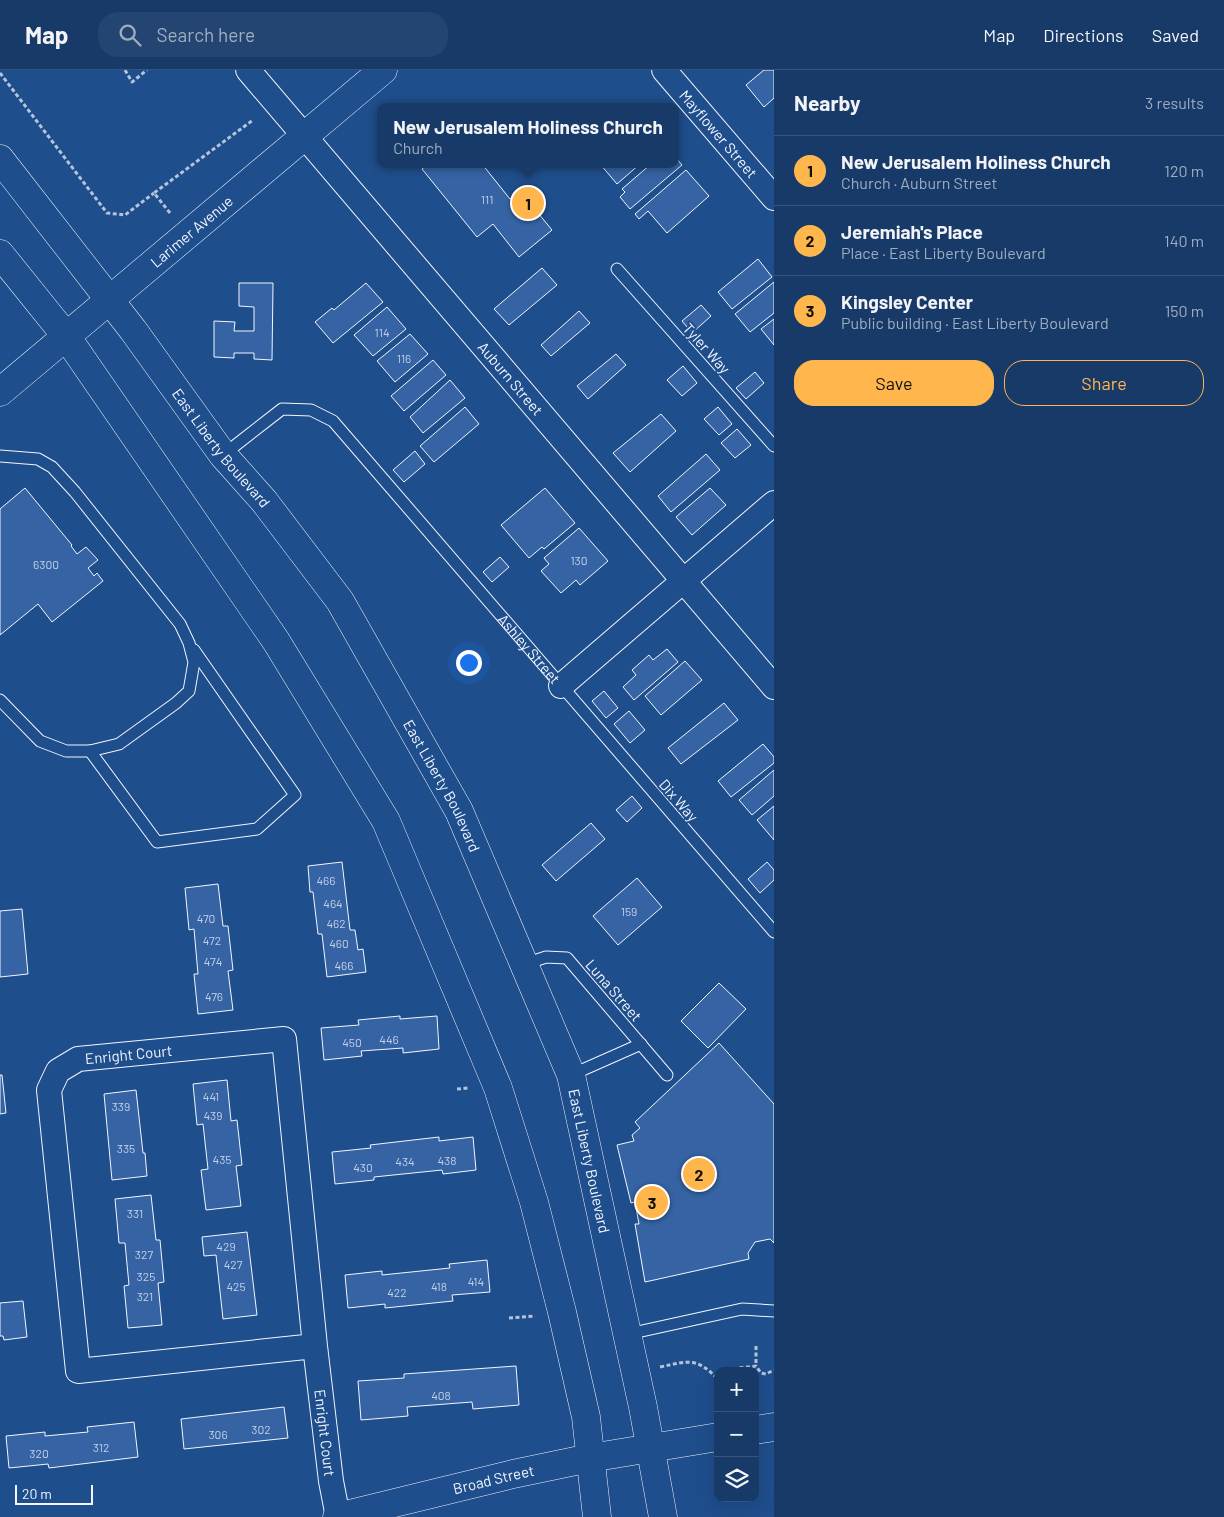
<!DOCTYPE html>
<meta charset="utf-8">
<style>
:root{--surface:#173a69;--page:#244571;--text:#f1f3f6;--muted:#9eadc0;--line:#36547d;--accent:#ffb74d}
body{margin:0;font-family:Barlow,sans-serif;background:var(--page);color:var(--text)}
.controls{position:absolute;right:15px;bottom:15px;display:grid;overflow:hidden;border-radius:10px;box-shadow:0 5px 20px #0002}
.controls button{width:45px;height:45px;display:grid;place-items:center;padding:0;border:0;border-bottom:1px solid var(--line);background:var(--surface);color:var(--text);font:25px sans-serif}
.scale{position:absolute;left:15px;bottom:12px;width:78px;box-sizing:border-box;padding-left:5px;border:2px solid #f2f6ff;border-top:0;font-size:14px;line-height:18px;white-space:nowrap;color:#f2f6ff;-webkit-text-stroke:4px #1f4e8c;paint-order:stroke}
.you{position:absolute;left:468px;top:592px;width:18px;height:18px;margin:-12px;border:4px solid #fff;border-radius:50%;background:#1a73e8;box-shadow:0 0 0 8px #1a73e833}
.badge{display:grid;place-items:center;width:32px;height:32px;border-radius:50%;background:var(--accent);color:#111;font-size:16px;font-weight:700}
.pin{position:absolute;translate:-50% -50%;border:2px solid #fff;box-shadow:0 1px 5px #0006}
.popup{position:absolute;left:377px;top:33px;width:302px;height:65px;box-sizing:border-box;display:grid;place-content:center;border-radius:10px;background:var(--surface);filter:drop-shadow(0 1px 4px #0005);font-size:16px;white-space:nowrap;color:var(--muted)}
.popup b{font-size:19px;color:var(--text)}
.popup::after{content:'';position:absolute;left:50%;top:100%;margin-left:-10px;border:10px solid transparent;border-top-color:var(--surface)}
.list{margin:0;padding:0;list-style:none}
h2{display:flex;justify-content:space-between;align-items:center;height:65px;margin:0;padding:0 20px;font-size:21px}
h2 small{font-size:16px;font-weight:400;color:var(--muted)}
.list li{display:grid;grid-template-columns:32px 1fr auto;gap:15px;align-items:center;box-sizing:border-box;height:70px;padding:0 20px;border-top:1px solid var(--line)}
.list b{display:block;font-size:19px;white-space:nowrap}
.list p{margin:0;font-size:16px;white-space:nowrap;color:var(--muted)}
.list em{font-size:16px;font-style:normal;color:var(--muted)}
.actions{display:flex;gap:10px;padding:15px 20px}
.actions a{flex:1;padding:11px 0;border:1px solid var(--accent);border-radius:20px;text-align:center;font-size:18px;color:var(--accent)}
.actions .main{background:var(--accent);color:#111}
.icon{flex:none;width:28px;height:28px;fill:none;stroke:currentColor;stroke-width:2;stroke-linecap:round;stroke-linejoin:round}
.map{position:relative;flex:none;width:774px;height:1447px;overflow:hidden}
header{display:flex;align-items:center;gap:30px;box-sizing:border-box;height:70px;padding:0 25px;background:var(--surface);border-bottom:1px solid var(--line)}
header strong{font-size:24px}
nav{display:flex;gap:28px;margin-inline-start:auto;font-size:18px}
.search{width:350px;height:45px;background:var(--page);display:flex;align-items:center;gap:12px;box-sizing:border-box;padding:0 18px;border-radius:20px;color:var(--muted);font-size:19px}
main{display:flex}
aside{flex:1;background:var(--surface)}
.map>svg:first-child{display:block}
.building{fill:#3563a3;stroke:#f2f6ff}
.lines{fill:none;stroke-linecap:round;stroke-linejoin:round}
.service-casing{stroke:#f2f6ff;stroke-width:13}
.minor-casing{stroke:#f2f6ff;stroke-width:26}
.tertiary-casing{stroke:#f2f6ff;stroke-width:29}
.secondary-casing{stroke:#f2f6ff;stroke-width:29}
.path{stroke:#b3c4dc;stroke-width:3;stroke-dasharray:4 2.5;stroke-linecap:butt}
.service{stroke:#1f4e8c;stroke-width:11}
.minor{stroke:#1f4e8c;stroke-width:24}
.tertiary{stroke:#1f4e8c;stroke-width:28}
.secondary{stroke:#1f4e8c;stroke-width:28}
.labels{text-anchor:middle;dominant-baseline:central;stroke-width:4;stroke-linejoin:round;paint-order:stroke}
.number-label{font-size:12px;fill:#c3d1e8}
.street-label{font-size:15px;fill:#f2f6ff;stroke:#1f4e8c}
</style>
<header>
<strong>Map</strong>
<div class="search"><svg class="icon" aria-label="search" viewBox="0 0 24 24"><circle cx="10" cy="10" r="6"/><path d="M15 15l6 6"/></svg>Search here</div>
<nav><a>Map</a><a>Directions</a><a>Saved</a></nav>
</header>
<main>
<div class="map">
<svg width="774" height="1447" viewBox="0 0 774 1447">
<rect width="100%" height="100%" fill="#1f4e8c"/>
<g class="building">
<path d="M764 0H774V28L764 37 746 15Z"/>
<path d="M676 88 682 95 630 139 620 127 625 122 622 119 651 94H676Z"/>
<path d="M428 94H482L510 129 520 121 552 160 519 187 493 154 477 167 422 99Z"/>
<path d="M600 94H640L617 114Z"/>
<path d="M686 100 709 126 667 163 648 141 639 149 635 144Z"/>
<path d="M758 189 772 207 732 239 718 222Z"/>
<path d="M542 198 557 215 509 255 494 239Z"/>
<path d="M774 212V243L750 262 735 244Z"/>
<path d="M239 213H273L272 290 254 289V283H234V288L214 287V251L235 252 234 261H254V237L239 236Z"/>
<path d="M366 213 383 232 333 273 315 252 332 238 334 240Z"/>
<path d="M701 235 711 246 692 263 682 251Z"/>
<path d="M387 237 406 259 373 286 354 265Z"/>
<path d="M579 241 590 253 551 286 541 275Z"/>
<path d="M774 249V275L761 259Z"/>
<path d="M410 264 428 284 395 312 377 291Z"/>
<path d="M616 284 626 295 588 329 577 316Z"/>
<path d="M433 290 446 305 404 341 391 326Z"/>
<path d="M683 296 697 313 682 326 667 310Z"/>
<path d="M755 302 764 313 746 329 736 318Z"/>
<path d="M450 310 465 328 423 363 410 347Z"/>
<path d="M465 337 479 354 434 392 420 376Z"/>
<path d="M718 337 732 354 719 365 704 349Z"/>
<path d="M661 344 676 361 630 402 613 383Z"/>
<path d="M737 359 751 375 735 388 721 373Z"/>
<path d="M415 381 425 394 404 412 393 400Z"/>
<path d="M706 384 720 400 671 442 658 426Z"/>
<path d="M25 418 72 475 71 476 77 484 86 477 98 490 88 498 94 506 97 503 103 511 52 552 38 534 0 565V439Z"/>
<path d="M545 418 575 453 544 479 542 477 529 488 501 455Z"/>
<path d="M710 418 726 435 692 465 676 447Z"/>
<path d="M579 458 608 491 580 515 576 510 561 523 541 501 549 494 544 488Z"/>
<path d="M500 487 509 497 492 512 483 502Z"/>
<path d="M667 579 678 592 634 630 623 617 636 605 632 600 649 585 653 590Z"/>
<path d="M685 591 702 610 661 645 645 626Z"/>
<path d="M604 621 618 638 606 648 592 631Z"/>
<path d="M724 633 738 650 681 694 668 678Z"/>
<path d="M629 641 645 660 630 673 614 654Z"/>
<path d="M763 674 774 687V693L731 727 718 711Z"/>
<path d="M774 700V726L752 745 739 730Z"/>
<path d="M632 726 642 738 627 752 616 740Z"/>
<path d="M774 736V770L757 750Z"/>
<path d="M591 753 605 769 556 811 542 795Z"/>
<path d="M342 792 350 860H355L358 880 363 879 366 902 327 907 322 864H318L313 822H310L308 796Z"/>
<path d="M767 792 774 800V810L760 823 748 809Z"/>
<path d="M637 808 662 837 618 875 593 846Z"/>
<path d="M218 814 223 856H228L233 900 228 901 233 940 198 944 194 904H198L194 859 189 860 185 818Z"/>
<path d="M22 839 28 904 0 907V841Z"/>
<path d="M719 913 746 939 708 978 681 951Z"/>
<path d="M400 946V949L437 946 439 979 403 983V978L361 981 362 986 324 990 321 958 359 955 358 950Z"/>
<path d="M719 973 774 1034V1173L770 1169 755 1172 748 1183 749 1189 645 1212 635 1154H639L635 1132 631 1133 617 1075 634 1071 632 1065 640 1058 635 1052Z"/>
<path d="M0 1005H2L6 1043 0 1044Z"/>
<path d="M227 1010 231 1051 237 1050 242 1095 236 1096 241 1136 206 1140 201 1100 208 1099 203 1054 197 1055 193 1014Z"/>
<path d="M136 1020 143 1083H145L147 1106 112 1110 104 1024Z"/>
<path d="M439 1067V1071L473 1067 476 1100 443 1104 442 1100 374 1107V1110L335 1114 332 1082 371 1078 370 1075Z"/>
<path d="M151 1125 156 1170H160L164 1212 158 1213 162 1255 128 1258 124 1216 129 1215 125 1173H119L115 1129Z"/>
<path d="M247 1162 257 1245 223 1249 216 1185 204 1186 202 1167Z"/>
<path d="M487 1190 490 1222 452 1225 453 1231 385 1238V1234L348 1238 345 1205 382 1201V1205L450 1198 449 1194Z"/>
<path d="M23 1231 27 1267 4 1270 3 1266H0V1233Z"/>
<path d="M516 1296 519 1335 473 1339 472 1332 407 1337 408 1346 361 1350 358 1311 404 1308V1304Z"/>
<path d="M284 1337 288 1368 184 1379 181 1349Z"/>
<path d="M134 1352 138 1387 49 1398 48 1394 9 1398 6 1366 45 1362V1366L88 1362 87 1357Z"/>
</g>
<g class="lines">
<defs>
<g id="service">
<path d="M617 199 774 376"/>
<path id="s1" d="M223 385 282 339 311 340 333 351 774 862"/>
<path d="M0 386 38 389 52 397 75 422 180 554 189 573 194 592 189 621 176 633 119 674 90 681H66L40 671 0 630"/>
<path d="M90 681 157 772 257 759 295 725 194 580"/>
<path d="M525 894 546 887 567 888 667 1005"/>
<path d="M571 1005 641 974"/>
<path d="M628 1264 742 1239 774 1241"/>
</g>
<g id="minor">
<path id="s2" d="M248 0 774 617"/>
<path id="s3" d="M664 0 774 128"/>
<path d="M561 616 774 433"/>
<path id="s4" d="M315 1276 78 1301 49 1020 58 1001 78 989 284 969 315 1276 331 1411 338 1447"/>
</g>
<g id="tertiary">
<path id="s5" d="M0 322 383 0"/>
</g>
<g id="secondary">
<path id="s6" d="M0 89 133 260 223 385 264 431 340 531 459 741 571 1005 643 1337 663 1447"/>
<path d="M0 184 66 266 276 571 386 751 498 1018 534 1132 562 1242 586 1347 597 1447"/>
<path d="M755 1360 774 1357"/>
<path id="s7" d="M337 1447 513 1404 590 1388 718 1367"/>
</g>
</defs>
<use href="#service" class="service-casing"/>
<use href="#minor" class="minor-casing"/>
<use href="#tertiary" class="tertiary-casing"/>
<use href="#secondary" class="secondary-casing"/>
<g class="path">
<path d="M125 0 132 12 147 0"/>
<path d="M0 3 107 143 125 145 154 123"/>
<path d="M170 143 154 123 253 50"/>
<path d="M457 1019 468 1018"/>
<path d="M509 1248 535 1246"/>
<path d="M756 1276V1296"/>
<path d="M660 1297C689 1291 696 1287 718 1309"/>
<path d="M734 1301 738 1298 756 1296 761 1303 766 1304 774 1300"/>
</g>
<use href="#service" class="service"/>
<use href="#minor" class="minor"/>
<use href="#tertiary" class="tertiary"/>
<use href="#secondary" class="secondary"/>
</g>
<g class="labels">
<g class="number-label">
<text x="487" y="129">111</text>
<text x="382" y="262">114</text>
<text x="404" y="288">116</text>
<text x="579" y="490">130</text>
<text x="46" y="494">6300</text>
<text x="326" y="810">466</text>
<text x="333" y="833">464</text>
<text x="629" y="841">159</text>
<text x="206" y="848">470</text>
<text x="336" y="853">462</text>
<text x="212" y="870">472</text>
<text x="339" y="873">460</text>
<text x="213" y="891">474</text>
<text x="344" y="895">466</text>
<text x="214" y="926">476</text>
<text x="389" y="969">446</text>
<text x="352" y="972">450</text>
<text x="211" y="1026">441</text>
<text x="121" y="1036">339</text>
<text x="213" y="1045">439</text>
<text x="126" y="1078">335</text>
<text x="222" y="1089">435</text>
<text x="447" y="1090">438</text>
<text x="405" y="1091">434</text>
<text x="363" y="1097">430</text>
<text x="135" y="1143">331</text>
<text x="226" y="1176">429</text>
<text x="144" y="1184">327</text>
<text x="233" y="1194">427</text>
<text x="146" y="1206">325</text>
<text x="476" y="1211">414</text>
<text x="236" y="1216">425</text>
<text x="439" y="1216">418</text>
<text x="397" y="1222">422</text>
<text x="145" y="1226">321</text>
<text x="441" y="1325">408</text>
<text x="261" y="1359">302</text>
<text x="218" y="1364">306</text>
<text x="101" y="1377">312</text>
<text x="39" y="1383">320</text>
</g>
<g class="street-label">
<text stroke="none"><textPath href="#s3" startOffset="84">Mayflower Street</textPath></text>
<text stroke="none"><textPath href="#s5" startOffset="250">Larimer Avenue</textPath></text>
<text transform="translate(707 278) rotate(48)">Tyler Way</text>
<text stroke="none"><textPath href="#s2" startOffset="405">Auburn Street</textPath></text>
<text stroke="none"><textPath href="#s6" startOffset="364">East Liberty Boulevard</textPath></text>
<text stroke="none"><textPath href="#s1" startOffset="429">Ashley Street</textPath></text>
<text stroke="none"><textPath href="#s6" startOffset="769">East Liberty Boulevard</textPath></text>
<text transform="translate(679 730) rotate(49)">Dix Way</text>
<text transform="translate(614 920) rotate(49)">Luna Street</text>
<text stroke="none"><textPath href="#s4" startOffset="616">Enright Court</textPath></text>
<text stroke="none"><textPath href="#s6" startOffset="1174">East Liberty Boulevard</textPath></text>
<text stroke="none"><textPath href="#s4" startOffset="1168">Enright Court</textPath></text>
<text stroke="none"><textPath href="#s7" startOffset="161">Broad Street</textPath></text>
</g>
</g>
</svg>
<div class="controls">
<button>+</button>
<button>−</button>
<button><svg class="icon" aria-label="layers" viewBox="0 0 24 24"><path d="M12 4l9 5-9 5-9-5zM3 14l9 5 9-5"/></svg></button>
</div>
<div class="scale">20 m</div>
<div class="you"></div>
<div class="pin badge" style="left:528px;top:133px">1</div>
<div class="popup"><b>New Jerusalem Holiness Church</b>Church</div>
<div class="pin badge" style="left:699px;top:1104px">2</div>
<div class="pin badge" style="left:652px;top:1132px">3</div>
</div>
<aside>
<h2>Nearby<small>3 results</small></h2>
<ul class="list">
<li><span class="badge">1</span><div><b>New Jerusalem Holiness Church</b><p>Church · Auburn Street</p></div><em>120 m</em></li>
<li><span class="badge">2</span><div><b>Jeremiah's Place</b><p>Place · East Liberty Boulevard</p></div><em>140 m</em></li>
<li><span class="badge">3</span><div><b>Kingsley Center</b><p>Public building · East Liberty Boulevard</p></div><em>150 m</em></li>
</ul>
<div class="actions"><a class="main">Save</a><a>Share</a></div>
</aside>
</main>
